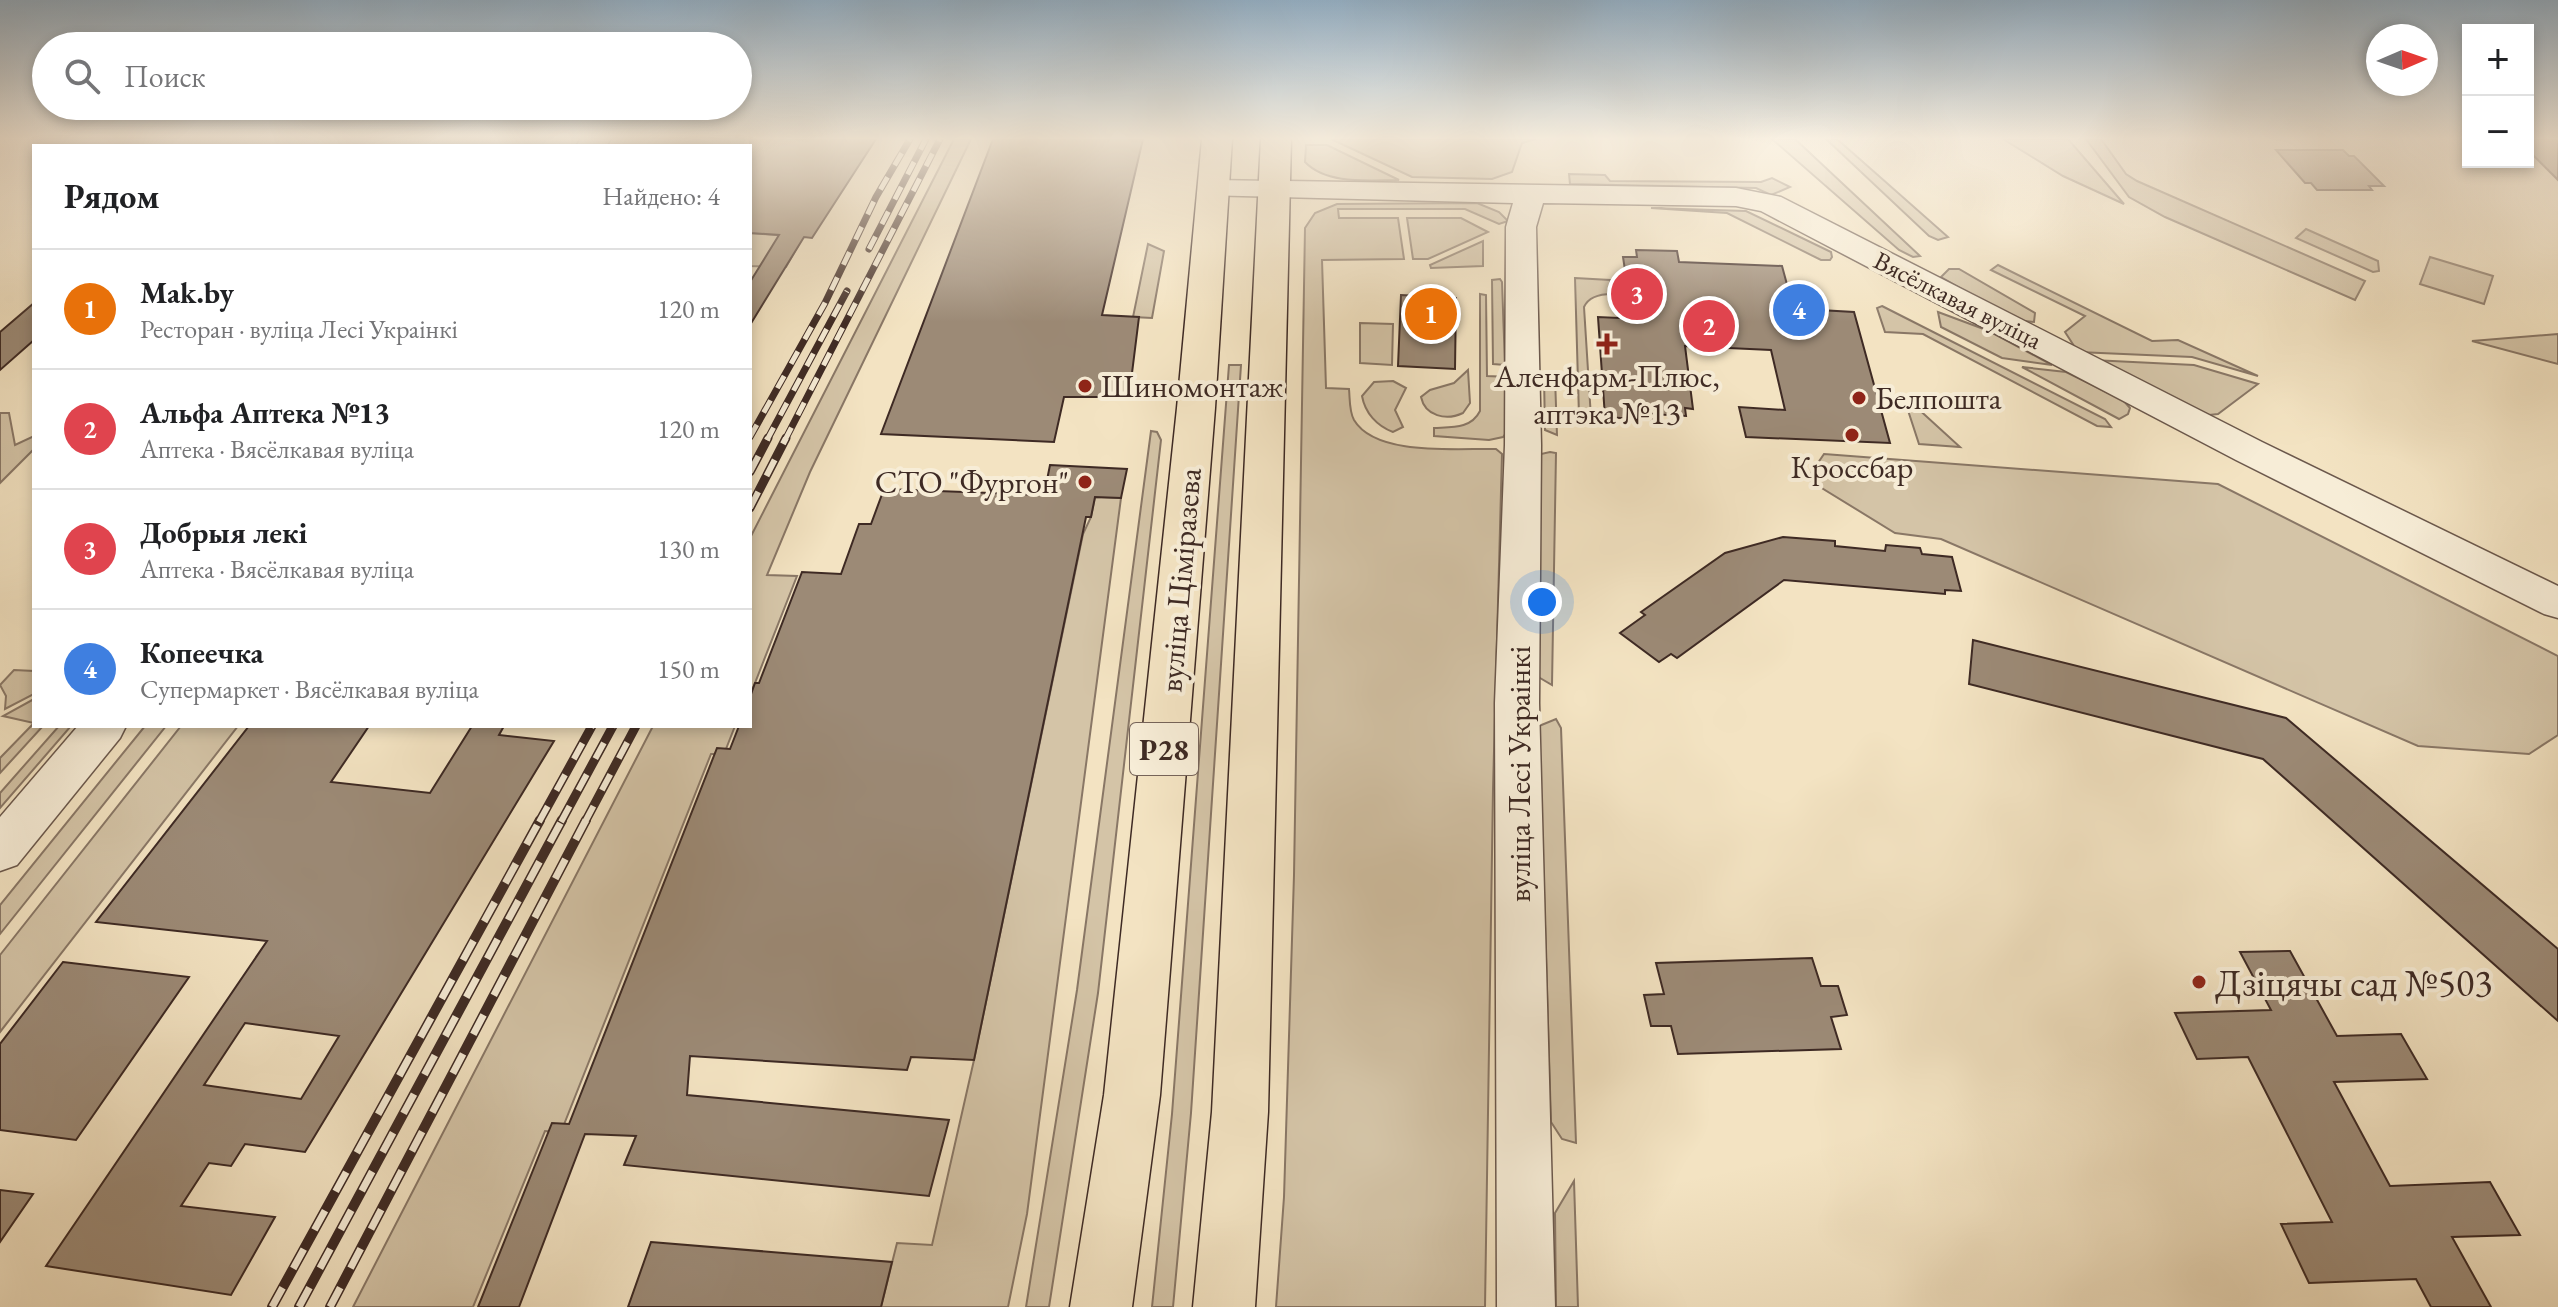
<!DOCTYPE html>
<html lang="ru">
<meta charset="utf-8">
<style>
:root{--surface:#fff;--page:#f6f6f6;--text:#202124;--muted:#757577;--line:#e0e0e0;--accent:#b45309}
body{margin:0;font-family:"EB Garamond",serif;background:var(--page);color:var(--text)}
.controls{position:absolute;right:24px;top:24px;display:grid;overflow:hidden;border-radius:0px;box-shadow:0 4px 12px #0003}
.controls button{width:72px;height:72px;display:grid;place-items:center;padding:0;border:0;border-bottom:2px solid var(--line);background:var(--surface);color:var(--text);font:40px sans-serif}
.compass{position:absolute;left:2366px;top:24px;width:72px;height:72px;border-radius:50%;background:var(--surface);box-shadow:0 4px 12px #0003;rotate:88deg}
.you{position:absolute;left:1542px;top:602px;width:28px;height:28px;margin:-20px;border:6px solid #fff;border-radius:50%;background:#1a73e8;box-shadow:0 0 0 12px #1a73e833}
.badge{display:grid;place-items:center;width:52px;height:52px;border-radius:50%;background:var(--accent);color:#fff;font-size:26px;font-weight:700}
.pin{position:absolute;translate:-50% -50%;border:4px solid #fff;box-shadow:0 2px 8px #0006}
.list{margin:0;padding:0;list-style:none}
h2{display:flex;justify-content:space-between;align-items:center;height:104px;margin:0;padding:0 32px;font-size:34px}
h2 small{font-size:26px;font-weight:400;color:var(--muted)}
.list li{display:grid;grid-template-columns:52px 1fr auto;gap:24px;align-items:center;box-sizing:border-box;height:120px;padding:0 32px;border-top:2px solid var(--line)}
.list b{display:block;font-size:30px;white-space:nowrap}
.list p{margin:0;font-size:26px;white-space:nowrap;color:var(--muted)}
.list em{font-size:26px;font-style:normal;color:var(--muted)}
.icon{flex:none;width:44px;height:44px;fill:none;stroke:currentColor;stroke-width:2;stroke-linecap:round;stroke-linejoin:round}
.map{position:relative;flex:none;width:2558px;height:1307px;overflow:hidden}
.search{position:absolute;background:var(--surface);box-shadow:0 4px 12px #0003;left:32px;top:32px;width:720px;height:88px;display:flex;align-items:center;gap:20px;box-sizing:border-box;padding:0 28px;border-radius:44px;color:var(--muted);font-size:30px}
.panel{position:absolute;background:var(--surface);box-shadow:0 4px 12px #0003;left:32px;top:144px;width:720px;height:584px;border-radius:0px}
.map>svg:first-child{display:block}
.green{fill:#d4c4a7;stroke:#897766;stroke-width:2}
.building{fill:#9c8a76;stroke:#3e2a24;stroke-width:2;fill-rule:evenodd}
.lines{fill:none;stroke-linecap:round;stroke-linejoin:round}
.minor-casing{stroke:#6b584c;stroke-width:3}
.major-casing{stroke:#3e2a24;stroke-width:3}
.minor{fill:#f7edd7;fill-rule:evenodd}
.major{fill:#f3e3c2;fill-rule:evenodd}
.rail-far2-casing{stroke:#3e2a24;stroke-width:7}
.rail-far1-casing{stroke:#3e2a24;stroke-width:9}
.rail-casing{stroke:#3e2a24;stroke-width:10}
.rail-far2{stroke:#f7edd7;stroke-width:5;stroke-dasharray:14;stroke-linecap:butt}
.rail-far1{stroke:#f7edd7;stroke-width:6;stroke-dasharray:18;stroke-linecap:butt}
.rail{stroke:#f7edd7;stroke-width:7;stroke-dasharray:22;stroke-linecap:butt}
.poi-dot{fill:#8f2418;stroke:#f7edd7;stroke-width:3}
.labels{text-anchor:middle;dominant-baseline:central;stroke-width:8;stroke-linejoin:round;paint-order:stroke}
.far-street-label{font-size:26px;fill:#3e2a24;stroke:#f7edd7}
.shield{fill:#f7edd7;stroke:#76645a;stroke-width:2}
.shield-label{font-size:30px;font-weight:bold;fill:#3e2a24}
.poi-label{font-size:32px;fill:#3e2a24;stroke:#f7edd7}
.street-label{font-size:32px;fill:#3e2a24;stroke:#f7edd7}
.near-poi-label{font-size:38px;fill:#3e2a24;stroke:#f7edd7;text-anchor:start}
</style>
<div class="map">
<svg width="2558" height="1307" viewBox="0 0 2558 1307">
<rect width="100%" height="100%" fill="#f3e3c2"/>
<filter id="stains"><feTurbulence type="fractalNoise" baseFrequency=".0025" numOctaves="4"/><feColorMatrix values="0 0 0 0 .2 0 0 0 0 .09 0 0 0 0 .02 0 0 0 .5 -.17"/></filter>
<radialGradient id="worn" r=".72"><stop offset=".6" stop-color="#630" stop-opacity="0"/><stop offset="1" stop-color="#630" stop-opacity=".3"/></radialGradient>
<g class="green">
<path d="M954 139H971L810 472 767 575 797 576 753 688 750 687V538Z"/>
<path d="M1331 139H1536L1522 143 1512 172 1492 179 1412 177Z"/>
<path d="M1772 139H1795L1920 256 1913 257 1899 250Z"/>
<path d="M1826 139H1837L1948 237 1938 240 1929 236Z"/>
<path d="M2003 139H2068L2124 204 2063 176Z"/>
<path d="M2086 139H2101L2126 174 2137 181 2365 281 2355 300 2165 217 2129 197Z"/>
<path d="M1306 145H1327L1399 180C1369 180 1327 185 1305 162Z"/>
<path d="M1569 174 1605 175 1610 181 1761 182 1772 178 1790 187 1771 195 1756 188 1570 184Z"/>
<path d="M1477 203 1499 212 1508 221 1499 224 1465 209H1338L1339 218H1398L1404 259 1322 260 1326 388 1349 389C1350 399 1349 411 1354 420 1376 457 1459 448 1496 449L1502 454 1493 789 1485 1307H1276L1284 1197 1294 875 1305 228 1315 213 1337 204Z"/>
<path d="M1651 208 1746 211 1831 252 1832 257 1830 260H1821L1727 213Z"/>
<path d="M1407 218H1461L1488 232 1428 259H1413Z"/>
<path d="M2306 229 2378 261 2379 271 2373 272 2296 238Z"/>
<path d="M750 233 803 237 786 267 750 266Z"/>
<path d="M1483 241V266L1431 268 1430 265Z"/>
<path d="M1148 244 1164 251 1152 318 1133 317Z"/>
<path d="M2430 257 2493 276 2484 304 2420 284Z"/>
<path d="M1998 265 2152 341 2178 340 2258 376 2192 357 2078 352 2065 332 2085 316 1991 270Z"/>
<path d="M1949 269H1959L2035 313 2034 322 2015 320 1941 277Z"/>
<path d="M1575 278 1610 280 1612 294C1601 294 1589 296 1584 307L1591 418 1579 416Z"/>
<path d="M1500 279 1502 282 1505 365 1493 364 1492 280Z"/>
<path d="M1480 294 1486 295 1487 376 1510 377 1506 433 1503 437 1489 440 1434 436V428C1452 427 1471 429 1480 411Z"/>
<path d="M1882 306 2105 419 2111 427 2097 426 1923 334 1885 332 1877 308Z"/>
<path d="M1938 312 1989 331 2052 365 2002 358 1941 327Z"/>
<path d="M1360 323 1393 324 1392 365 1360 363Z"/>
<path d="M2558 334V364L2472 341Z"/>
<path d="M2092 360 2194 365 2258 384 2218 414 2209 415Z"/>
<path d="M1229 365H1241L1191 1113 1173 1307H1152L1172 1114Z"/>
<path d="M2022 367 2066 372 2123 400 2130 408 2128 414 2119 419Z"/>
<path d="M1468 370 1470 403 1463 413C1446 421 1425 416 1421 397L1430 390 1454 383Z"/>
<path d="M1544 377H1555L1557 435 1545 430Z"/>
<path d="M1393 381 1406 388 1395 410 1403 427 1393 432C1377 426 1365 413 1362 396L1374 382Z"/>
<path d="M1903 395 1960 447 1919 444Z"/>
<path d="M0 413H9L15 445 34 436V449L0 483Z"/>
<path d="M1151 431 1157 432 1161 440 1098 993 1049 1307H1026L1077 990Z"/>
<path d="M1550 452 1556 453 1552 685 1535 675 1541 454Z"/>
<path d="M1824 454 2218 484 2558 656V735L2529 754 2418 746 1941 539 1895 533 1807 479Z"/>
<path d="M1095 497 1121 498 1027 1214 1008 1307H881L897 1243 932 1245 974 1060 1083 534 1091 517Z"/>
<path d="M14 670 34 671V694L5 709 6 696 0 685Z"/>
<path d="M34 699V726H43L0 773V758L34 723 3 716Z"/>
<path d="M1556 719 1561 728 1576 1143 1562 1139 1551 1122 1539 726Z"/>
<path d="M59 726H71L0 808V793Z"/>
<path d="M145 726H166L0 934V905Z"/>
<path d="M181 726H238L0 1032V955Z"/>
<path d="M653 726H735L724 754H711L561 1132 545 1131 473 1307H353Z"/>
<path d="M1574 1181 1578 1307H1556L1555 1213Z"/>
</g>
<g class="building">
<path d="M750 139H876L812 238 804 237 750 325V282L779 235 750 233Z"/>
<path d="M993 139H1143L1102 315 1139 317 1129 397H1064L1054 442 881 434Z"/>
<path d="M2528 139H2558V180L2528 150Z"/>
<path d="M2276 150H2343L2349 156H2354L2384 186H2369L2372 190H2317L2311 183H2305Z"/>
<path d="M1636 250 1677 251 1679 262 1782 266 1792 303H1800L1802 309 1854 312 1890 443 1746 437 1739 407 1785 410 1771 350 1685 346 1693 409 1685 408 1686 416 1651 414 1652 420 1605 417 1598 317 1619 318 1617 302 1630 303 1623 257H1637Z"/>
<path d="M1401 295 1456 298 1455 369 1398 366Z"/>
<path d="M34 303V340L0 370V332Z"/>
<path d="M1050 465 1127 469 1121 498 1095 497 1091 517H1086L974 1060 911 1057 907 1070 690 1056 687 1095 949 1120 929 1196 624 1165 636 1136 585 1134 519 1307H478L552 1123 569 1124 717 748 730 749 739 726H750V697L755 683H759L802 572 841 574 859 524H871L884 489 1044 495Z"/>
<path d="M1783 537 1835 541V546L1885 551 1886 545 1920 548 1922 554 1952 557 1961 591 1945 590V594L1784 580 1677 658 1671 654 1659 662 1620 633 1645 615 1641 612 1725 553Z"/>
<path d="M1973 640 2286 718 2558 949V1021L2263 759 1969 684Z"/>
<path d="M249 726H369L331 782 430 793 472 726H504L499 735 554 741 305 1152 245 1144 231 1166 209 1163 181 1206 275 1217 231 1295 46 1266 267 941 96 922ZM245 1023 339 1036 301 1099 204 1085Z"/>
<path d="M2290 951 2337 1036 2401 1034 2427 1079 2334 1082 2390 1186 2490 1182 2520 1235 2452 1237 2491 1307H2431L2416 1279 2309 1283 2281 1224 2332 1222 2248 1057 2197 1059 2175 1013 2271 1010 2240 952Z"/>
<path d="M1812 958 1821 986H1838L1847 1015 1831 1017 1841 1049 1678 1054 1671 1026H1651L1644 995 1664 994 1656 963Z"/>
<path d="M63 962 189 977 76 1140 0 1130V1044Z"/>
<path d="M0 1190 33 1194 0 1242Z"/>
<path d="M651 1242 892 1262 881 1307H628Z"/>
</g>
<g class="lines">
<defs>
<g id="minor">
<path d="M581 139H611L606 146H576Z"/>
<path d="M1214 180 1736 188 1781 197 2262 442 2558 586V618L2544 614 2236 460 1761 211 1736 206 1543 203 1536 227 1541 445 1539 703 1555 1307H1497L1495 703 1505 445 1506 227 1513 203 1203 195 1199 189 1203 183Z"/>
<path d="M78 726H126L120 738 17 865 0 871V817Z"/>
</g>
<g id="major">
<path d="M1202 139H1232L1215 408 1160 1095 1132 1307H1070L1104 1095 1177 408Z"/>
<path d="M1261 139H1291L1268 1112 1255 1307H1193L1212 1112Z"/>
</g>
</defs>
<use href="#minor" class="minor-casing"/>
<use href="#major" class="major-casing"/>
<use href="#minor" class="minor"/>
<use href="#major" class="major"/>
<defs>
<g id="rail-far2">
<path d="M869 249 926 139"/>
<path d="M750 437 825 303 876 197 910 139"/>
<path d="M767 440 847 291"/>
<path d="M785 440 940 139"/>
</g>
<g id="rail-far1">
<path d="M750 472 768 438"/>
<path d="M750 508 786 438"/>
<path d="M539 822 592 726"/>
<path d="M561 822 613 726"/>
<path d="M585 822 636 726"/>
</g>
<g id="rail">
<path d="M272 1307 540 820"/>
<path d="M299 1307 562 820"/>
<path d="M330 1307 586 820"/>
</g>
</defs>
<use href="#rail-far2" class="rail-far2-casing"/>
<use href="#rail-far1" class="rail-far1-casing"/>
<use href="#rail" class="rail-casing"/>
<use href="#rail-far2" class="rail-far2"/>
<use href="#rail-far1" class="rail-far1"/>
<use href="#rail" class="rail"/>
</g>
<linearGradient id="sky" x2="0" y2="1"><stop stop-color="#93aec3"/><stop offset="0.43" stop-color="#faf2e4"/><stop offset="1" stop-color="#faf2e4" stop-opacity="0"/></linearGradient>
<rect width="2558" height="322" fill="url(#sky)"/>
<g class="poi-dot">
<path d="M1603 332h8v8h8v8h-8v8h-8v-8h-8v-8h8z"/>
<circle cx="1085" cy="386" r="8"/>
<circle cx="1859" cy="398" r="8"/>
<circle cx="1852" cy="435" r="8"/>
<circle cx="1085" cy="482" r="8"/>
<circle cx="2199" cy="982" r="8"/>
</g>
<g class="labels">
<g class="far-street-label">
<text transform="translate(1958 300) rotate(27)">Вясёлкавая вуліца</text>
</g>
<rect class="shield" x="1130" y="723" width="68" height="52" rx="6"/>
<g class="shield-label">
<text x="1164" y="749">Р28</text>
</g>
<g class="poi-label">
<text x="1607" y="376">Аленфарм-Плюс,<tspan x="1607" dy="37">аптэка №13</tspan></text>
<text x="1101" y="386" text-anchor="start">Шиномонтаж</text>
<text x="1875" y="398" text-anchor="start">Белпошта</text>
<text x="1852" y="467">Кроссбар</text>
<text x="1069" y="482" text-anchor="end">СТО "Фургон"</text>
</g>
<g class="street-label">
<text transform="translate(1180 580) rotate(-85)">вуліца Ціміразева</text>
<text transform="translate(1519 774) rotate(-90)">вуліца Лесі Украінкі</text>
</g>
<g class="near-poi-label">
<text x="2215" y="982">Дзіцячы сад №503</text>
</g>
</g>
<rect width="100%" height="100%" filter="url(#stains)"/>
<rect width="100%" height="100%" fill="url(#worn)"/>
</svg>
<div class="controls">
<button>+</button>
<button>−</button>
</div>
<svg class="compass" viewBox="-18 -18 36 36"><path d="M0-13l5 13h-10z" fill="#e53935"/><path d="M0 13l5-13h-10z" fill="#757577"/></svg>
<div class="you"></div>
<div class="pin badge" style="left:1431px;top:314px;background:#e8710a">1</div>
<div class="pin badge" style="left:1709px;top:326px;background:#e0444e">2</div>
<div class="pin badge" style="left:1637px;top:294px;background:#e0444e">3</div>
<div class="pin badge" style="left:1799px;top:310px;background:#3f7fe0">4</div>
<div class="search"><svg class="icon" aria-label="search" viewBox="0 0 24 24"><circle cx="10" cy="10" r="6"/><path d="M15 15l6 6"/></svg>Поиск</div>
<section class="panel">
<h2>Рядом<small>Найдено: 4</small></h2>
<ul class="list">
<li><span class="badge" style="background:#e8710a">1</span><div><b>Mak.by</b><p>Ресторан · вуліца Лесі Украінкі</p></div><em>120 m</em></li>
<li><span class="badge" style="background:#e0444e">2</span><div><b>Альфа Аптека №13</b><p>Аптека · Вясёлкавая вуліца</p></div><em>120 m</em></li>
<li><span class="badge" style="background:#e0444e">3</span><div><b>Добрыя лекі</b><p>Аптека · Вясёлкавая вуліца</p></div><em>130 m</em></li>
<li><span class="badge" style="background:#3f7fe0">4</span><div><b>Копеечка</b><p>Супермаркет · Вясёлкавая вуліца</p></div><em>150 m</em></li>
</ul>
</section>
</div>
